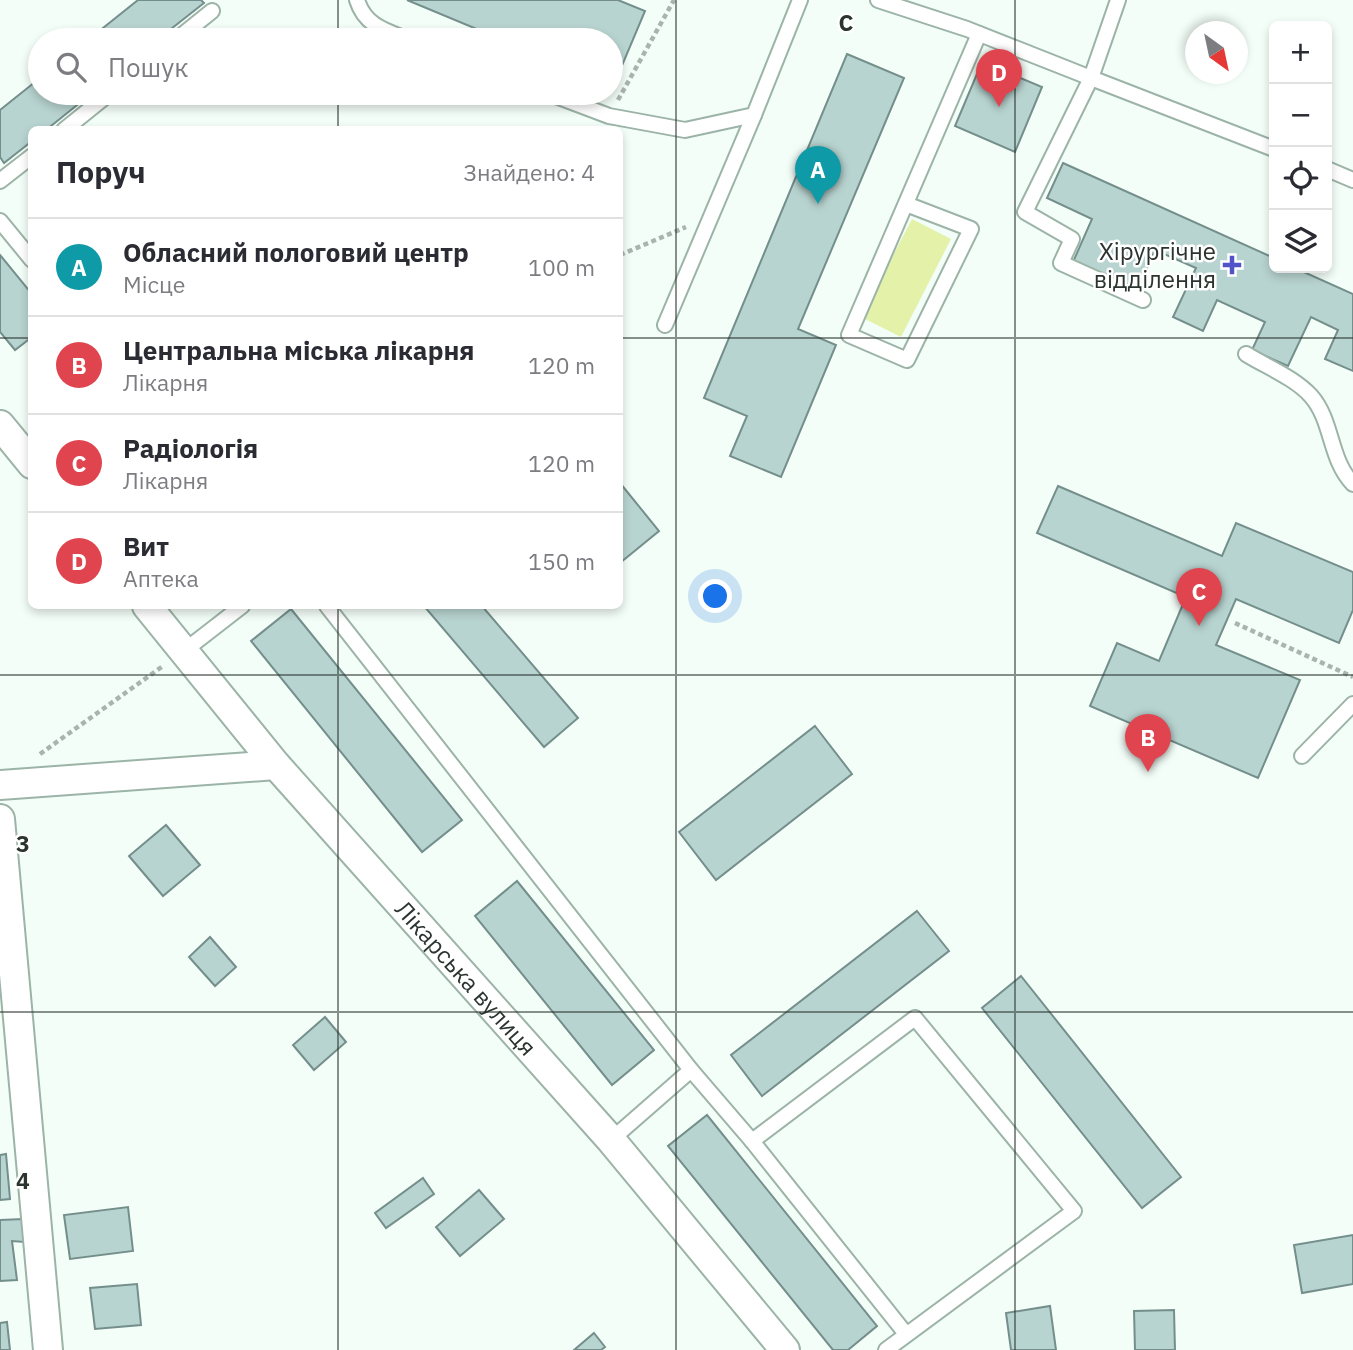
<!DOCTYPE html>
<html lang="uk">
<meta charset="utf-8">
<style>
:root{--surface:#fff;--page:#f2f2f3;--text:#2b2b33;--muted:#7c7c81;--line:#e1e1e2;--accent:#b45309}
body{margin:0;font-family:"IBM Plex Sans",sans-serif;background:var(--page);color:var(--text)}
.controls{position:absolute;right:21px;top:21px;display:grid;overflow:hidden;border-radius:10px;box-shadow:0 4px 10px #0003}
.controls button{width:63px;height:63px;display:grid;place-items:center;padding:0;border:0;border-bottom:2px solid var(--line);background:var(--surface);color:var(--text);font:35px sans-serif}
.compass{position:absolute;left:1185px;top:21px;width:63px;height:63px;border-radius:50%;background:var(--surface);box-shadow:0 4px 10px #0003;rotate:147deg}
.you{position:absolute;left:716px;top:597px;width:24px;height:24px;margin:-18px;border:5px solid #fff;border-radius:50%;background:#1a73e8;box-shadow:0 0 0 10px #1a73e833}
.badge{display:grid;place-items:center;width:46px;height:46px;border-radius:50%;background:var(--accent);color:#fff;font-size:23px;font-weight:700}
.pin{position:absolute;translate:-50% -58px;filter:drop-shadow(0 2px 4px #0008)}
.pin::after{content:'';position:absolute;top:37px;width:24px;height:21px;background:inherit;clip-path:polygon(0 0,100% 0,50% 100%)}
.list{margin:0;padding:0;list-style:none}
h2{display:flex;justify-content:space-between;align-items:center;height:91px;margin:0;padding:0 28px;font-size:30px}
h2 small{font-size:23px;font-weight:400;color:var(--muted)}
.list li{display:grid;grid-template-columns:46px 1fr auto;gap:21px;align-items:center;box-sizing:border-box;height:98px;padding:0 28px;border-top:2px solid var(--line)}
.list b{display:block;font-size:26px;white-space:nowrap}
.list p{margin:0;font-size:23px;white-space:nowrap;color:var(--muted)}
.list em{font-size:23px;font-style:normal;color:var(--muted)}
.icon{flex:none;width:38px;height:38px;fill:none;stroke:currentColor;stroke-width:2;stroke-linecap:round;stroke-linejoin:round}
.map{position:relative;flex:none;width:1353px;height:1350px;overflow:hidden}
.search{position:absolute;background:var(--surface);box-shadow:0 4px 10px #0003;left:28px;top:28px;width:595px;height:77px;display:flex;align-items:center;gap:18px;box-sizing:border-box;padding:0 24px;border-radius:38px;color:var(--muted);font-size:26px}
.panel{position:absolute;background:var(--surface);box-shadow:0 4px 10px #0003;left:28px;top:126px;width:595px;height:483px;border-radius:10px}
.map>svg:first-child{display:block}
.green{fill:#e4f1a9}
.building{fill:#b8d4d0;stroke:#748f8b;stroke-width:2}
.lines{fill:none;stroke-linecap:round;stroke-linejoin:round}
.service-casing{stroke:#9cb4a7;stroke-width:18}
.minor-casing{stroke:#9cb4a7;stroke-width:32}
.path{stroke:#aab4ae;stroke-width:4.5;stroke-dasharray:5 3.5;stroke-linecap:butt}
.service{stroke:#fff;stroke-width:14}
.minor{stroke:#fff;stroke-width:28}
.grid{fill:none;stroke:#2b342f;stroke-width:2;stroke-opacity:0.55}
.poi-dot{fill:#5153c9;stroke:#fff;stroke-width:2.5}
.labels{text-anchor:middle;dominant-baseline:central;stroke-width:5;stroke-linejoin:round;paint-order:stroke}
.poi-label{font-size:24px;fill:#2b342f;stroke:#fff;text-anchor:end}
.street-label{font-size:24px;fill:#2b342f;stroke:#fff}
.grid-label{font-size:23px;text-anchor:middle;font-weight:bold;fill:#2b342f;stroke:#fff;stroke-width:5;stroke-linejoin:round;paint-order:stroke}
</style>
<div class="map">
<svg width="1353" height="1350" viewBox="0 0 1353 1350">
<rect width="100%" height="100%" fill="#f4fef8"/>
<path class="green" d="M912 219 951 239 901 337 861 317Z"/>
<g class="building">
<path d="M138 0H201L204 3 157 40H88Z"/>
<path d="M407 0H618L645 11 613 87 611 86V40H503Z"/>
<path d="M847 54 904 78 798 329 836 345 781 477 730 456 747 416 704 398Z"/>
<path d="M982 62 1042 87 1015 152 955 126Z"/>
<path d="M40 78V93H92L46 130H32V141L4 163 0 157V110Z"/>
<path d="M1063 163 1274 258V268H1295L1353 294V371L1325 359 1338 330 1311 317 1288 366 1252 350 1265 322 1217 300 1203 331 1173 317 1196 268 1155 250 1137 291 1073 262 1092 219 1047 198Z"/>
<path d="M0 255 32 294V337L15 350 0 332Z"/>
<path d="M620 483 659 531 620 563Z"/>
<path d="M1058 486 1222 556 1236 523 1353 572V610L1339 643 1236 599 1216 645 1300 680 1258 778 1090 706 1117 643 1159 661 1186 597 1037 533Z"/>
<path d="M424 606H482L578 718 544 747Z"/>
<path d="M291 609 462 820 422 852 251 641Z"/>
<path d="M815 726 852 774 716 880 679 832Z"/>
<path d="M166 825 200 865 163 896 129 856Z"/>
<path d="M517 881 654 1050 612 1085 475 916Z"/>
<path d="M917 911 949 951 762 1096 731 1055Z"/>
<path d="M210 937 236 967 215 986 189 957Z"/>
<path d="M1021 976 1181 1177 1142 1208 982 1008Z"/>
<path d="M325 1017 346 1042 314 1070 293 1045Z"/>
<path d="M707 1115 877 1326 848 1350H833L668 1146Z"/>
<path d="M6 1154 10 1199 0 1200V1155Z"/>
<path d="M423 1178 434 1194 386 1228 375 1213Z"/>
<path d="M479 1190 504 1219 460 1256 436 1227Z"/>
<path d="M128 1207 133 1251 70 1259 64 1215Z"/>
<path d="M23 1219 24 1242 12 1241 17 1280 0 1281V1220Z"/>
<path d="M1353 1235V1284L1302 1293 1294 1245Z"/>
<path d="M137 1284 141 1325 95 1329 90 1288Z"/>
<path d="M1050 1306 1056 1350H1011L1006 1313Z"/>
<path d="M1174 1310 1175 1350H1135L1134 1311Z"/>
<path d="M7 1322 10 1350H0V1323Z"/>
<path d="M594 1333 605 1347 601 1350H574Z"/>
</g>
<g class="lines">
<defs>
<g id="service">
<path d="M357 0C365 26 386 31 409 40"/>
<path d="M878 0 967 29 1091 78 1025 212 1072 239 1061 263 1143 300"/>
<path d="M1118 0 1091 78 1274 149"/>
<path d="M176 40 212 11"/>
<path d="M548 93 609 116 685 130 754 115 800 0"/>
<path d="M64 130 110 93"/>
<path d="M1327 169 1353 180"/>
<path d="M0 181 32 156"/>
<path d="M906 204 971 229 907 360 849 335 979 34"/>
<path d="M0 221 32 260"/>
<path d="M665 325 754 115"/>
<path d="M1246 354C1267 367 1295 378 1311 396 1333 421 1329 459 1353 484"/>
<path d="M327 606 691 1070"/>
<path d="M184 651 242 606"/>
<path d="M1302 756 1353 704"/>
<path d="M611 1140 691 1070 752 1141 906 1334"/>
<path d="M752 1141 915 1018 1074 1211 886 1350"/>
</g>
<g id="minor">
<path d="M0 425 32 464"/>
<path id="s1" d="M147 606 276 765 611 1140 785 1350"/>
<path d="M0 785 276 765"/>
<path d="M0 819 48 1350"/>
</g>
</defs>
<use href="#service" class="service-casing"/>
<use href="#minor" class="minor-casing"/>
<g class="path">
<path d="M618 100 674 0"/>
<path d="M620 255 686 227"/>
<path d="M1235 623 1353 677"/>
<path d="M40 754 163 666"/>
</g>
<use href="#service" class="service"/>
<use href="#minor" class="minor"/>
</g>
<path class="grid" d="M338 0V40M676 0V1350M1015 0V1350M338 93V130M0 338H32M620 338H1353M338 606V1350M0 675H1353M0 1012H1353"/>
<path class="poi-dot" d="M1228.5 254.5h7v7h7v7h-7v7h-7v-7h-7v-7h7z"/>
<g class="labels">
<g class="poi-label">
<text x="1216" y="251">Хірургічне<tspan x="1216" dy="28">відділення</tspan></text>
</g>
<g class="street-label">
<text stroke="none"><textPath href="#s1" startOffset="490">Лікарська вулиця</textPath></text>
</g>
</g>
<g class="grid-label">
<text x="846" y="31">C</text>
<text x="23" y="852">3</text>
<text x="23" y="1189">4</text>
</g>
</svg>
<div class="controls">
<button>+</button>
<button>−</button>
<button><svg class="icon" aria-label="locate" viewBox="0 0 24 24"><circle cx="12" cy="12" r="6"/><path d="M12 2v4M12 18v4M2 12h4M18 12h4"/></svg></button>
<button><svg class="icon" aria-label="layers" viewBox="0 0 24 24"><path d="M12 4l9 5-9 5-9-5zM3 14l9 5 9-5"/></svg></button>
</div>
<svg class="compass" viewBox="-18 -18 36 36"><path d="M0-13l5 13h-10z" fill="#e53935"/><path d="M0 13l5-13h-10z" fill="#7c7c81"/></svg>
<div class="you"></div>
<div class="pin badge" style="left:818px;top:204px;background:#0f9aa8">A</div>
<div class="pin badge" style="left:1148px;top:772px;background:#e0444e">B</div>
<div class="pin badge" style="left:1199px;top:626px;background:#e0444e">C</div>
<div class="pin badge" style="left:999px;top:107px;background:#e0444e">D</div>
<div class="search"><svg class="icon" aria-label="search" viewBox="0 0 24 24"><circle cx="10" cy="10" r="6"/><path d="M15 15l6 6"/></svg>Пошук</div>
<section class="panel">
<h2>Поруч<small>Знайдено: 4</small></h2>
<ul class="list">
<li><span class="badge" style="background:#0f9aa8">A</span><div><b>Обласний пологовий центр</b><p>Місце</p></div><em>100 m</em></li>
<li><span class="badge" style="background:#e0444e">B</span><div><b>Центральна міська лікарня</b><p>Лікарня</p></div><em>120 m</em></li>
<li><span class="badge" style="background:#e0444e">C</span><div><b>Радіологія</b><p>Лікарня</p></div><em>120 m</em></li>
<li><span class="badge" style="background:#e0444e">D</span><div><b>Вит</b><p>Аптека</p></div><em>150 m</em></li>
</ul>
</section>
</div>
